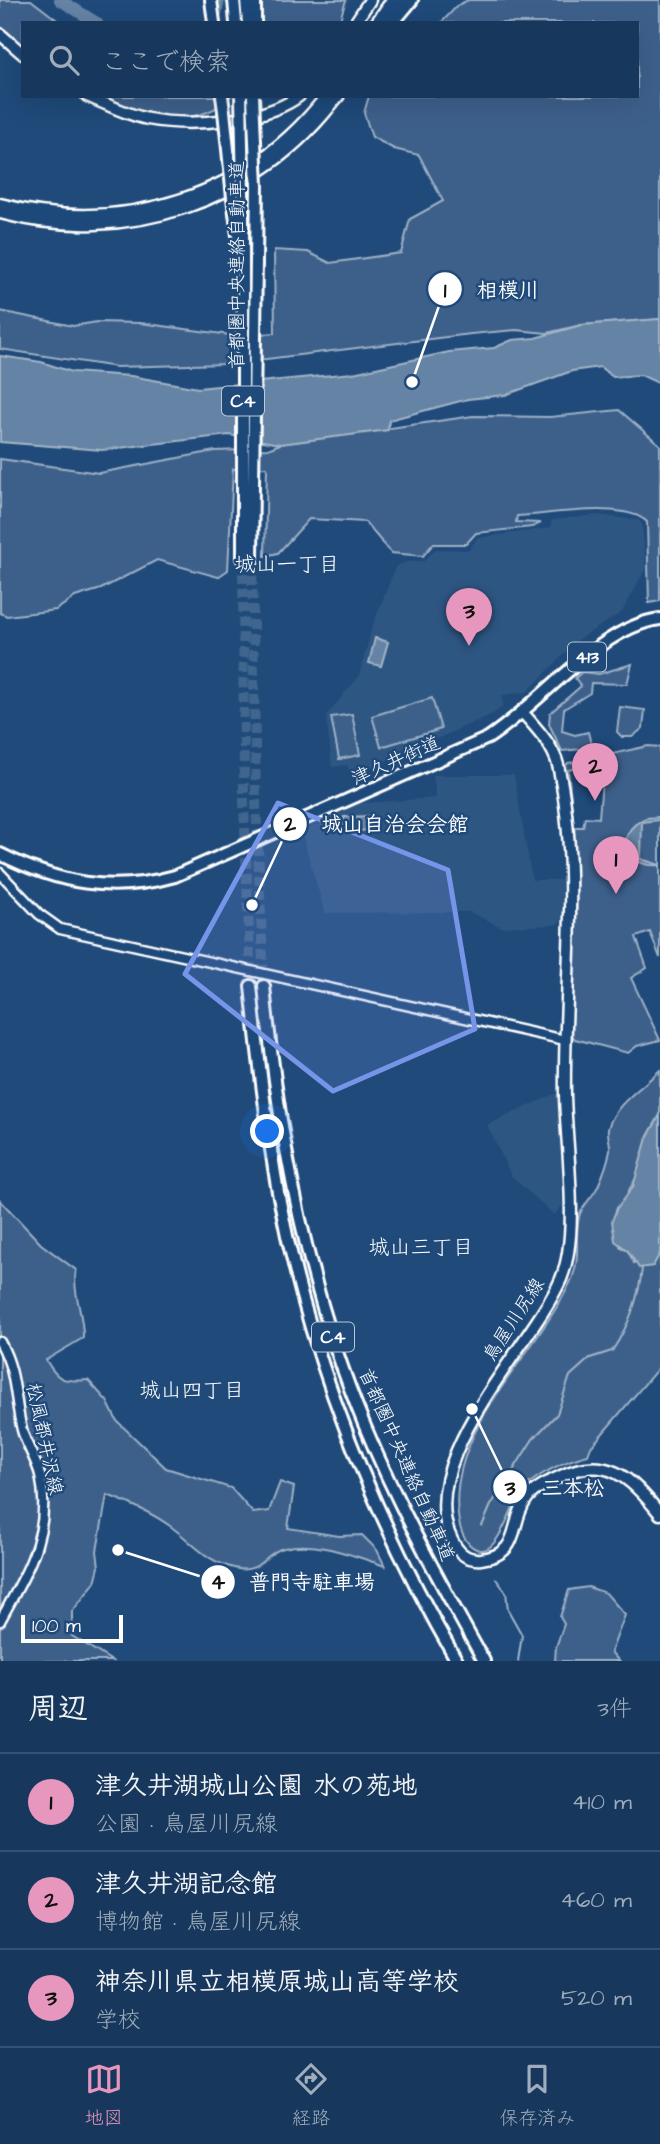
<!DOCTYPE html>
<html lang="ja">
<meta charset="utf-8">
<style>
:root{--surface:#17385c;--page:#244365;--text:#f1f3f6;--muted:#9eacbb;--line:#365272;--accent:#e797bd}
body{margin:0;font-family:"Architects Daughter","Klee One",sans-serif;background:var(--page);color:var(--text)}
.scale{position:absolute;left:21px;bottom:18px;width:102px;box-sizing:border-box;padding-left:7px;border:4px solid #fff;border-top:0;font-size:19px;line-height:24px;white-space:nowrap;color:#fff;-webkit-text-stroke:5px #1f4a7a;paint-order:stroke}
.you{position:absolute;left:268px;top:1132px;width:24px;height:24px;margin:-18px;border:5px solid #fff;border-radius:50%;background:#1a73e8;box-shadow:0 0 0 10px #1a73e833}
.badge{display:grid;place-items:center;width:46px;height:46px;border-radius:50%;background:var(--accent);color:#111;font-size:23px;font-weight:700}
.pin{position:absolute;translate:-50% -58px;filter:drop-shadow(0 2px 4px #0008)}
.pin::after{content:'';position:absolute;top:37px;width:24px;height:21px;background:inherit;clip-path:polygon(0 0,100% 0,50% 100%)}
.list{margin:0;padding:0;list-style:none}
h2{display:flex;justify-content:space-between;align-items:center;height:91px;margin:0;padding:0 28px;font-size:30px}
h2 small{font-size:23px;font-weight:400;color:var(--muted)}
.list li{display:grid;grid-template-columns:46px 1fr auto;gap:21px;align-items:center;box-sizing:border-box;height:98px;padding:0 28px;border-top:2px solid var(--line)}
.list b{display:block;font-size:26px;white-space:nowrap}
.list p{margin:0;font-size:23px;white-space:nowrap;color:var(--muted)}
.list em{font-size:23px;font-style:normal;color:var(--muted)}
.icon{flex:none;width:38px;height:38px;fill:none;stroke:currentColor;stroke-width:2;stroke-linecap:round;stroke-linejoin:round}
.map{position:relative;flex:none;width:660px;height:1661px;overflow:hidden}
.search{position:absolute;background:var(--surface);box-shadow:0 7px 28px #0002;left:21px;right:21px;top:21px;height:77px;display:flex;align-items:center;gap:18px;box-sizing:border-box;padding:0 24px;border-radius:0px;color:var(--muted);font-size:26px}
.sheet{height:385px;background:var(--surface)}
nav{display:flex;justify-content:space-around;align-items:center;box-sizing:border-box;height:98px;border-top:2px solid var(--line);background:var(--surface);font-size:19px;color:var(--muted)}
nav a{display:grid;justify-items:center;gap:4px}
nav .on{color:var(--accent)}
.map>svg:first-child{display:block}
.built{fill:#2e5683}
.green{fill:#3c618b;stroke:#9eb0c5;stroke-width:2}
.water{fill:#6583a4;stroke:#a3b5c8;stroke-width:2}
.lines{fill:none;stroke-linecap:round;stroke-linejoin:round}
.stream{stroke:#a3b5c8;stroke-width:2}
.river{stroke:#6583a4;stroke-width:12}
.highway-tunnel{stroke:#41658e;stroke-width:10;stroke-dasharray:10 5;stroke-linecap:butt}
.minor-casing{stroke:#fff;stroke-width:13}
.major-casing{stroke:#fff;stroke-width:15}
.highway-casing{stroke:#fff;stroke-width:16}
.minor{stroke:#1f4a7a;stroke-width:8}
.major{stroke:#1f4a7a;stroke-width:10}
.highway{stroke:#1f4a7a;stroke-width:10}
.highway-bridge-casing{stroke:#fff;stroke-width:16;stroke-linecap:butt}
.highway-bridge{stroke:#1f4a7a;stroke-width:10}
.marked{fill:#7795e8;fill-opacity:0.2;stroke:#7795e8;stroke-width:5;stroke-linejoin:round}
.labels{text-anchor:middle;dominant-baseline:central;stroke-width:5;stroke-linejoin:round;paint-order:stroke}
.shield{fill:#1f4a7a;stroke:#bcc9d7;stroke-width:2}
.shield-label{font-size:18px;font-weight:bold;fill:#fff}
.street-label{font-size:19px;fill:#fff;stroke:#1f4a7a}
.neighbourhood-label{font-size:21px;fill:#fff;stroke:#1f4a7a}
.leader{fill:none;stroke:#fff;stroke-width:2.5}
.callout-dot{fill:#fff;stroke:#1f4a7a;stroke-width:2.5}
.mark-label{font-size:21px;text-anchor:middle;font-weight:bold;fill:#111}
.callout-label{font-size:21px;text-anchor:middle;font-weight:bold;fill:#fff;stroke:#1f4a7a;stroke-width:5;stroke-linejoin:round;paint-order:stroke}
</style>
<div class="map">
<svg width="660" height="1661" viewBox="0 0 660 1661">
<rect width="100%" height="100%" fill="#1f4a7a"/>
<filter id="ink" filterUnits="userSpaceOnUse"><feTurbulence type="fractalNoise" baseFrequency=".0143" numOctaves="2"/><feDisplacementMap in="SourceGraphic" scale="14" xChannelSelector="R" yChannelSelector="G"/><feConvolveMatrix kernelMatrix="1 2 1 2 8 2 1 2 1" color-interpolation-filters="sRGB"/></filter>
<g filter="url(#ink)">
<g class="built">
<path d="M596 515 638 520 642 524 646 568 622 612 579 639 527 692 502 695 503 707 493 714 352 776 347 765 332 767 326 716 359 676 372 627 396 566 406 562 424 561 436 549 469 550 477 538 550 528 552 520Z"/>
<path d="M433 775H514L532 880H562L561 921 555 925 501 927 470 912 325 913 302 835 304 830 361 803 436 798Z"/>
<path d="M559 1092 562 1206 554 1215 512 1177 487 1125Z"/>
</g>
<g class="green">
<path d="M0 0H31L61 23H23V51L0 31Z"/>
<path d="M249 0H346L339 23H245Z"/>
<path d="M468 0H660V319L581 325 547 333 516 330 471 334 226 364 116 367 0 349V311L73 326 97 322 140 323 238 336 275 333 274 250 308 252 330 263 401 253 410 219 443 201 419 155 394 149 372 137 364 113 369 96H637V23H441L458 5Z"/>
<path d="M94 96H231C193 135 138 112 94 96Z"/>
<path d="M619 410 660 445V601L649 603 647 522C626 500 548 515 517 516L516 522 541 523 532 527 476 533 466 544H433L423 556 391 553 365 522 309 519 278 553 265 556 267 467 233 469 228 570 218 577 157 560 101 589 75 597 56 610 7 616 0 613V459L99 473 215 451 268 449 280 444 473 416 550 417Z"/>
<path d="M632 664 627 684 591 683 590 693 564 709 562 731 575 735 588 732 592 748 562 751 549 724 550 713 581 686 575 678 582 672 599 674Z"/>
<path d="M432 698 441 729 381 747 372 716Z"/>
<path d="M620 707 645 710 643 728 632 737H622L617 732Z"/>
<path d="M352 714 360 755 339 759 331 717Z"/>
<path d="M648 746 660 747V958L650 932 636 937 647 968 631 978 660 1040 637 1046 628 1053 575 1039 568 1030 570 966 563 770 568 763 591 760 589 765 568 770 574 827H583L585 817 599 818 602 780 588 778 599 766 603 756Z"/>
<path d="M660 1070V1115L647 1138 638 1175 629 1190 620 1247 628 1251 634 1263 656 1258 660 1253V1366L591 1447 588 1455C567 1460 539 1473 523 1489 511 1500 497 1571 469 1544 461 1536 459 1525 458 1515 448 1431 532 1358 567 1289 584 1258 573 1244 579 1217 581 1206 594 1196 598 1186 603 1175 608 1161 610 1150 611 1144 607 1136 608 1129 614 1104 643 1087 660 1070Z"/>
<path d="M0 1200 41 1244 76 1270C72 1293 84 1315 83 1338L46 1360C58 1381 63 1382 88 1380L107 1401 117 1421 166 1468 231 1488 253 1513 269 1511 280 1482 294 1487 288 1528 339 1536 362 1535 377 1550 385 1566C354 1556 317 1540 284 1548 265 1552 261 1573 238 1569 205 1562 194 1543 170 1526 151 1512 129 1503 107 1495L97 1551 99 1567 95 1582 72 1612V1636L112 1661H0Z"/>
<path d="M588 1587 606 1593 625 1615 611 1652 619 1661H555L556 1647 564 1624 560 1617 569 1590Z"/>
</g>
<g class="water">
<path d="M660 319V384L641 375 613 377 600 367 572 371 505 395 468 399 389 420 388 430 280 444 229 435 102 450 0 442V356L41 362 72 372 131 376 198 388 353 373 449 352 494 348 512 340 535 338 581 325Z"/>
<path d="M375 638 388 642 381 666 369 663Z"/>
<path d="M371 816V830L345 832 344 817Z"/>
<path d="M646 818 658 817 660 820 642 822 641 859 660 865C627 869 610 834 646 818Z"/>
<path d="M660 1115V1253L653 1266 639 1268 628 1251 615 1241 612 1221 617 1208 633 1187 647 1138Z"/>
</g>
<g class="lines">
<g class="stream">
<path d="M482 1526 491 1505 533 1439 557 1414 570 1376 590 1358 612 1351C628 1327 639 1298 642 1268"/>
<path d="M496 1579 506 1592 508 1610 522 1635 518 1661"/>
</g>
<g class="river">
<path d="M60 0 97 23"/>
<path d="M214 23 219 0"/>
</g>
<g class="highway-tunnel">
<path d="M243 558 244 802 251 986"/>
<path d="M252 560 256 802 264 986"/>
</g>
<defs>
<g id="minor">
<path d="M0 873 39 914 60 929 565 1040"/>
<path d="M0 1342C17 1373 14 1397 22 1430 26 1445 36 1459 40 1475 53 1532 26 1573 0 1621"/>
</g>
<g id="major">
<path d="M355 23 370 0"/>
<path d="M376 23 392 0"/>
<path d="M386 23 403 0"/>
<path d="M0 34 23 54"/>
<path d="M87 96C107 104 127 115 148 119 190 127 265 122 299 96"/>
<path d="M0 204C122 236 248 197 326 96"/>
<path d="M0 213C126 247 260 202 338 96"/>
<path d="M523 713C536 728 553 745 558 765 582 872 563 987 565 1095 566 1146 580 1234 561 1279 532 1347 405 1468 456 1547 462 1556 470 1560 481 1559 522 1554 509 1524 526 1500 533 1489 548 1482 559 1477 605 1453 631 1477 660 1514"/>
</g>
<g id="highway">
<path d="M211 0 214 23"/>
<path d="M234 0 236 23"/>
<path d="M246 0 248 23"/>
<path d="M255 0V23"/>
<path d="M393 23 412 0"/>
<path d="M222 96 224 111"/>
<path d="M335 99 338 96"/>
<path d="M233 198 238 236"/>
<path d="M243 558V193"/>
<path d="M252 560 257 186"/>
<path d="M0 854C58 883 111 894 175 876L488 738C542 703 599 627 660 619"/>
<path d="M251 986C258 1055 266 1124 278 1192 309 1357 373 1516 457 1661"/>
<path d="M264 986C278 1135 306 1285 364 1424 398 1506 441 1584 484 1661"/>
</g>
</defs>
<use href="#minor" class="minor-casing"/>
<use href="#major" class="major-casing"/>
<use href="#highway" class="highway-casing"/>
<use href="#minor" class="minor"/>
<use href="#major" class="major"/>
<use href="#highway" class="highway"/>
<defs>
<g id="highway-bridge">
<path d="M241 96 243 193"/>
<path d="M253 96 257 186"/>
<path d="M224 111 233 198"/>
</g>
</defs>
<use href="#highway-bridge" class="highway-bridge-casing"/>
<use href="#highway-bridge" class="highway-bridge"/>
</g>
</g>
<path class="marked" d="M278 803 448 870 475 1029 333 1091 185 974Z"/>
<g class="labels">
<g class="shield">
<rect x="222" y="386.5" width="42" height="29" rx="5"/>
<rect x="568" y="642.5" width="38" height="29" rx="5"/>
<rect x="312" y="1322.5" width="42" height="29" rx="5"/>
</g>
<g class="shield-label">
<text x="243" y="401">C4</text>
<text x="587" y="657">413</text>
<text x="333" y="1337">C4</text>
</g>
<g class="street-label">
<text transform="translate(237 265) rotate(-90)">首都圏中央連絡自動車道</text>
<text transform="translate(396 761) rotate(-24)">津久井街道</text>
<text transform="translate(514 1320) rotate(-57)">鳥屋川尻線</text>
<text transform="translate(44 1439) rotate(78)">松風都井沢線</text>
<text transform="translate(406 1465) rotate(66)">首都圏中央連絡自動車道</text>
</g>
<g class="neighbourhood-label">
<text x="287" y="564">城山一丁目</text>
<text x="421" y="1247">城山三丁目</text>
<text x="192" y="1390">城山四丁目</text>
</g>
</g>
<path class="leader" d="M412 382L445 289M252 905L290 824M472 1409L510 1487M118 1550L218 1582"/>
<g class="callout-dot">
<circle cx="412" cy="382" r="7"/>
<circle cx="252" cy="905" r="7"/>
<circle cx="472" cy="1409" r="7"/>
<circle cx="118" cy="1550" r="7"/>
<circle cx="445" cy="289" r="18"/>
<circle cx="290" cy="824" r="18"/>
<circle cx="510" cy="1487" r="18"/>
<circle cx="218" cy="1582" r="18"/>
</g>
<g class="mark-label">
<text x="445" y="297">1</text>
<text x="290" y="831">2</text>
<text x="510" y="1495">3</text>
<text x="218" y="1589">4</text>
</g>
<g class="callout-label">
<text x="508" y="297">相模川</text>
<text x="395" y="831">城山自治会会館</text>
<text x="573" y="1495">三本松</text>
<text x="312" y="1589">普門寺駐車場</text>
</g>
</svg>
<div class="scale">100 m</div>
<div class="you"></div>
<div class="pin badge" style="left:616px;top:894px">1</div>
<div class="pin badge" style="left:595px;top:801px">2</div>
<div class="pin badge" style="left:469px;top:646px">3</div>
<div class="search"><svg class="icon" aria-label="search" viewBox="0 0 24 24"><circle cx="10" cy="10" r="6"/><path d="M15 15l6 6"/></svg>ここで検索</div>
</div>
<section class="sheet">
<h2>周辺<small>3件</small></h2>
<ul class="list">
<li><span class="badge">1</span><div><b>津久井湖城山公園 水の苑地</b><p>公園 · 鳥屋川尻線</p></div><em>410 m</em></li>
<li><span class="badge">2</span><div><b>津久井湖記念館</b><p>博物館 · 鳥屋川尻線</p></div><em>460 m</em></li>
<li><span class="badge">3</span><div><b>神奈川県立相模原城山高等学校</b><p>学校</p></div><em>520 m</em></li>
</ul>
</section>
<nav>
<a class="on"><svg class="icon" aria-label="map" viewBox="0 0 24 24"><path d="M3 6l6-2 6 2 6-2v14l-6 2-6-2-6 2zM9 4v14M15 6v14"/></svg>地図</a>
<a><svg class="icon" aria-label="directions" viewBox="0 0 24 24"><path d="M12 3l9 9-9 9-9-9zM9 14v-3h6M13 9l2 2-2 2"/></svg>経路</a>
<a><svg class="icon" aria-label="saved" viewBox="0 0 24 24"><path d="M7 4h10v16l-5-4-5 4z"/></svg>保存済み</a>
</nav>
